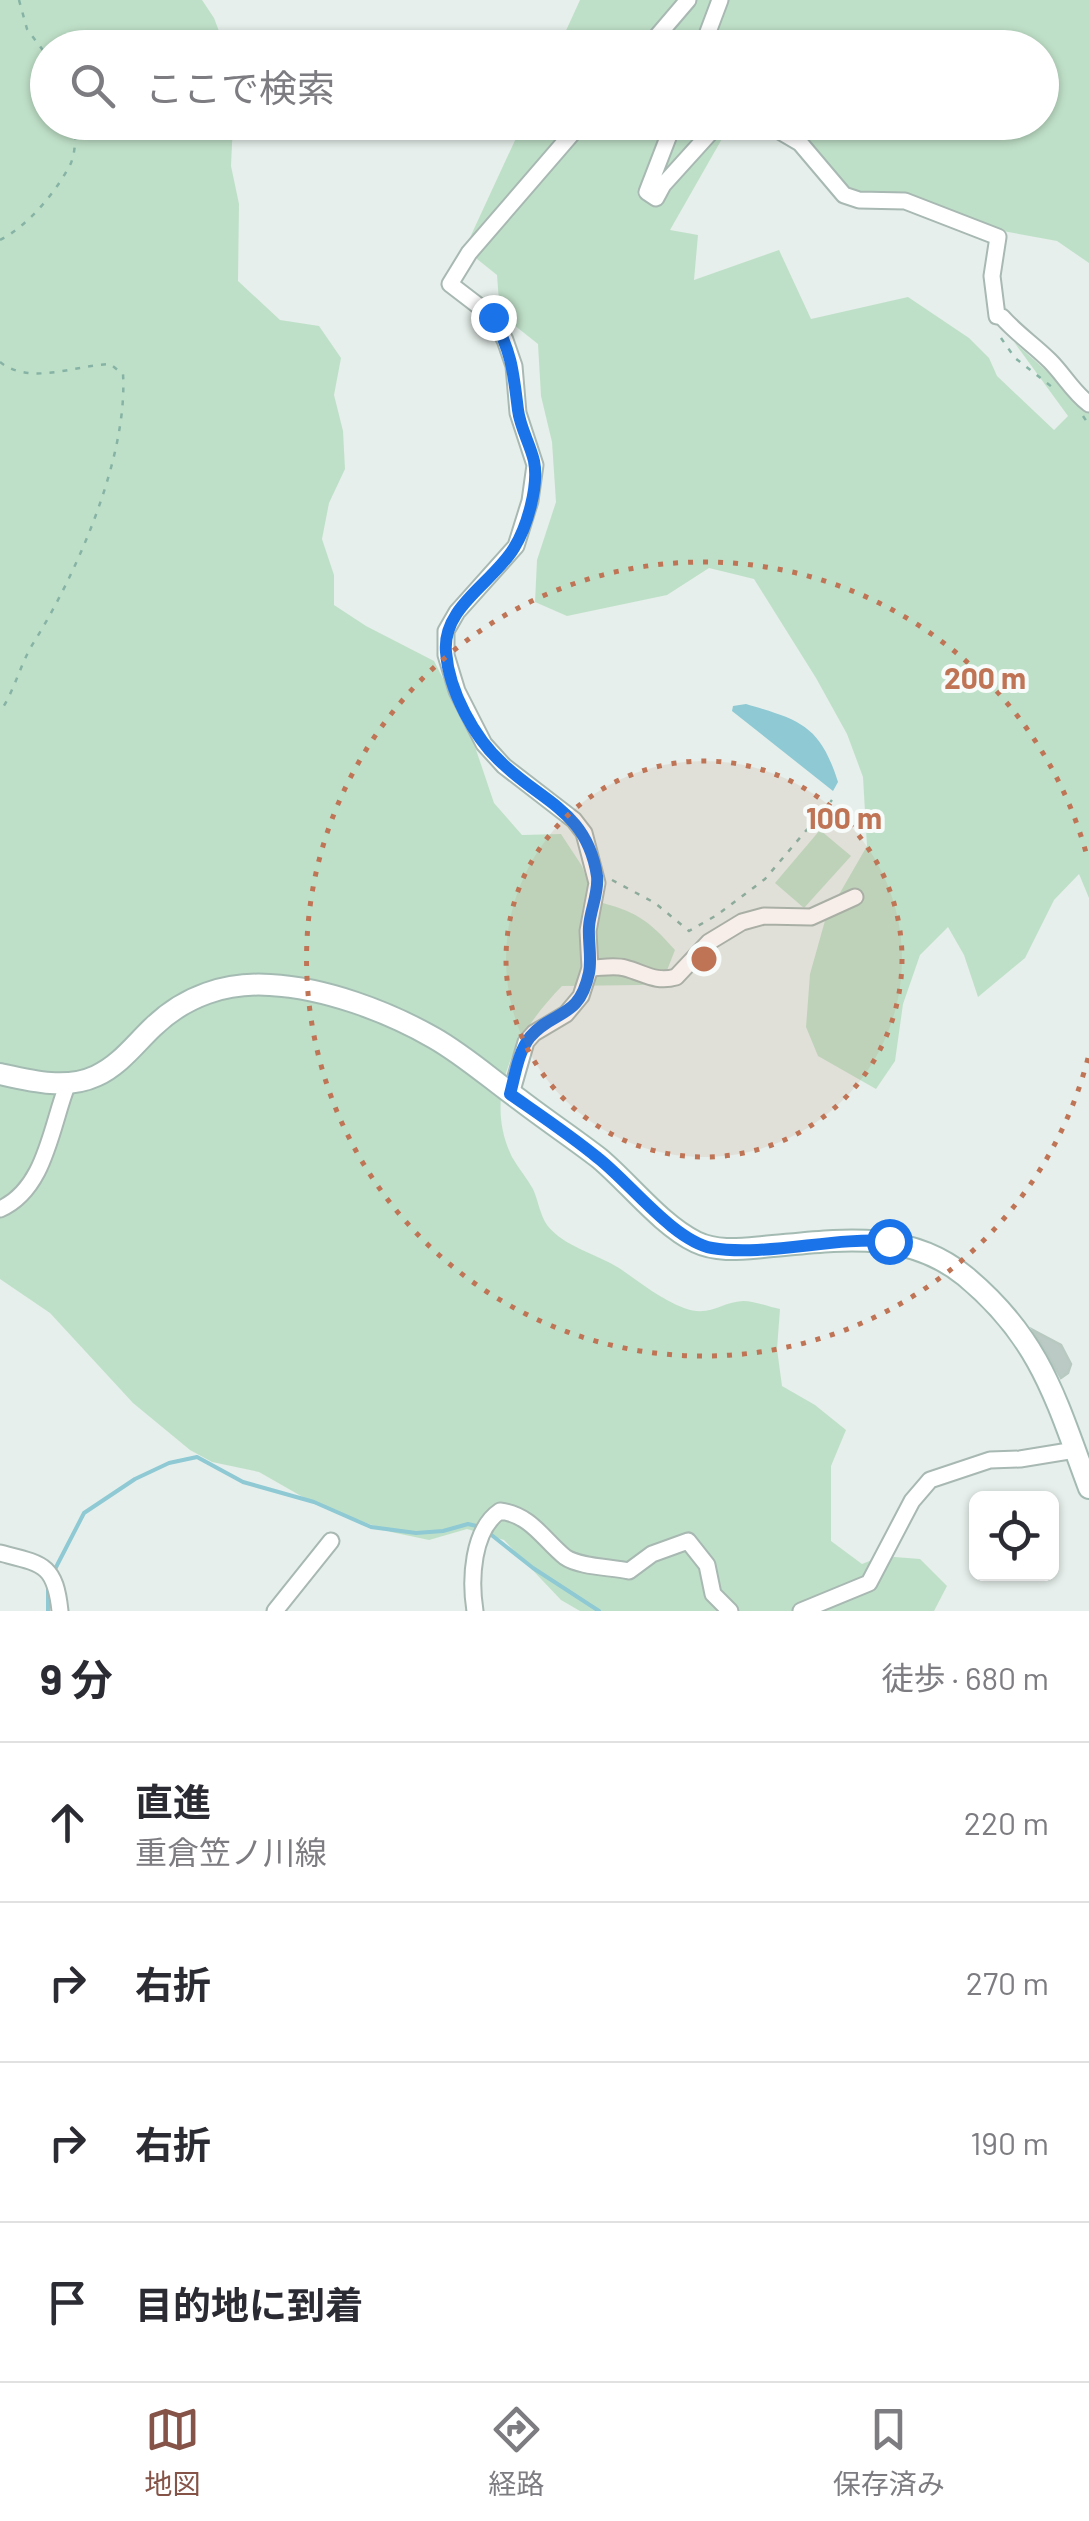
<!DOCTYPE html>
<html lang="ja">
<meta charset="utf-8">
<style>
:root{--surface:#fff;--page:#f2f2f3;--text:#2b2b33;--muted:#7c7c81;--line:#e1e1e2;--accent:#855347}
body{margin:0;font-family:Barlow,"Noto Sans JP",sans-serif;background:var(--page);color:var(--text)}
.controls{position:absolute;right:30px;bottom:30px;display:grid;overflow:hidden;border-radius:15px;box-shadow:0 2px 8px #0004}
.controls button{width:90px;height:90px;display:grid;place-items:center;padding:0;border:0;border-bottom:2px solid var(--line);background:var(--surface);color:var(--text);font:50px sans-serif}
.stop{position:absolute;width:30px;height:30px;margin:-22px;border:8px solid #1a73e8;border-radius:50%;background:#fff}
.stop.end{background:#1a73e8;border-color:#fff;box-shadow:0 2px 10px #0008}
.list{margin:0;padding:0;list-style:none}
h2{display:flex;justify-content:space-between;align-items:center;height:130px;margin:0;padding:0 40px;font-size:42px}
h2 small{font-size:32px;font-weight:400;color:var(--muted)}
.list li{display:grid;grid-template-columns:65px 1fr auto;gap:30px;align-items:center;box-sizing:border-box;height:160px;padding:0 40px;border-top:2px solid var(--line)}
.list b{display:block;font-size:38px;white-space:nowrap}
.list p{margin:0;font-size:32px;white-space:nowrap;color:var(--muted)}
.list em{font-size:32px;font-style:normal;color:var(--muted)}
.icon{flex:none;width:55px;height:55px;fill:none;stroke:currentColor;stroke-width:2;stroke-linecap:round;stroke-linejoin:round}
.map{position:relative;flex:none;width:1089px;height:1611px;overflow:hidden}
.search{position:absolute;background:var(--surface);box-shadow:0 2px 8px #0004;left:30px;right:30px;top:30px;height:110px;display:flex;align-items:center;gap:25px;box-sizing:border-box;padding:0 35px;border-radius:55px;color:var(--muted);font-size:38px}
.sheet{height:770px;background:var(--surface)}
nav{display:flex;justify-content:space-around;align-items:center;box-sizing:border-box;height:140px;border-top:2px solid var(--line);background:var(--surface);font-size:28px;color:var(--muted)}
nav a{display:grid;justify-items:center;gap:5px}
nav .on{color:var(--accent)}
.map>svg:first-child{display:block}
.green{fill:#bfe0c8}
.water{fill:#8ec9d4}
.lines{fill:none;stroke-linecap:round;stroke-linejoin:round}
.stream{stroke:#8ec9d4;stroke-width:4}
.building{fill:#bbcac4;stroke:#b8c9c2;stroke-width:2.5}
.minor-casing{stroke:#a8b8b2;stroke-width:19}
.secondary-casing{stroke:#a4bbb3;stroke-width:24}
.path{stroke:#86b3a5;stroke-width:2.5;stroke-dasharray:5 8;stroke-linecap:butt}
.minor{stroke:#fff;stroke-width:15}
.secondary{stroke:#fff;stroke-width:20}
.route{stroke:#1a73e8;stroke-width:12}
.ring{fill:none;stroke:#c07456;stroke-width:5;stroke-dasharray:5 10}
.centre{fill:#c07456;stroke:#f7fbf9;stroke-width:5}
.ring-label{font-size:30px;text-anchor:middle;font-weight:bold;fill:#c07456;stroke:#f7fbf9;stroke-width:8;stroke-linejoin:round;paint-order:stroke}
</style>
<div class="map">
<svg width="1089" height="1611" viewBox="0 0 1089 1611">
<rect width="100%" height="100%" fill="#e6efeb"/>
<g class="green">
<path d="M0 0H202L214 18 225 47 48 48V122L233 123 231 166 239 204 238 281 280 320 319 326 341 358 334 395 343 431 345 469 329 503 322 539 334 575V605L366 626 434 661 469 729 494 803 522 835 561 834 582 866 595 901C635 911 648 919 675 950L664 978 642 985 562 986C518 1031 481 1093 512 1157 518 1168 527 1178 533 1189 538 1200 540 1215 547 1225 564 1247 597 1254 619 1268 640 1282 660 1299 684 1308 710 1318 720 1302 743 1301 755 1301 769 1307 780 1309L777 1349 782 1386 815 1405 846 1430 831 1466V1541L862 1564 882 1556 920 1559 947 1586 934 1611H580L561 1600 504 1540 467 1529 429 1540 391 1532 315 1504 259 1472 212 1462 190 1450 133 1403 50 1313 0 1279Z"/>
<path d="M580 0H1089V263L1057 241 975 226 853 195 773 123 1042 122V48H558Z"/>
<path d="M523 123H731L670 230 698 235 694 280 779 250 811 319 908 297 969 338 989 358 997 376 1054 430 1068 416 1014 342 1089 409V898L1079 874 1054 900 1025 958 978 997 964 955 948 927 920 955 903 1004 895 1061 876 1089 818 1056 806 1027 810 974 826 917 867 846 863 777 847 734 816 678 754 579 709 568 667 595 567 616 535 602 537 560 556 502 552 442 541 396 538 344 500 314 497 275 477 259 467 244Z"/>
<path d="M820 830 851 856 804 908 775 883Z"/>
</g>
<path class="water" d="M746 704C800 720 820 725 838 782L833 791 732 711 733 706Z"/>
<g class="lines">
<g class="stream">
<path d="M489 1533 533 1568 599 1611"/>
<path d="M53 1573 84 1513 135 1479 169 1463 197 1457 243 1482 314 1502 371 1527 416 1533 443 1531 468 1524 481 1527"/>
<path d="M48 1586V1611"/>
</g>
</g>
<path class="building" d="M1033 1330 1061 1345 1071 1364 1068 1373 1061 1378Z"/>
<g class="lines">
<defs>
<g id="minor">
<path d="M647 48 688 0"/>
<path d="M702 48 720 0"/>
<path d="M674 122 647 192 656 198 663 185 720 122"/>
<path d="M764 122 800 143 844 195 859 200 905 201 998 237 992 276 997 316 1002 317C1017 334 1034 345 1050 361 1064 375 1073 392 1089 404"/>
<path d="M590 968C601 968 614 965 625 968 644 973 656 983 676 977L709 942 742 922 764 916 811 917 855 897"/>
<path d="M511 1094 526 1042 534 1033 566 1014 581 996 590 968 588 931 597 883 584 833 574 820 504 766 484 744 457 691 446 655V631L457 612 516 546 530 501 535 465 518 413 514 366 505 340 493 317 450 284 469 253 582 122"/>
<path d="M0 1209C46 1189 51 1125 68 1083"/>
<path d="M0 1553C43 1564 55 1564 60 1611"/>
<path d="M275 1611 331 1541"/>
<path d="M475 1611C470 1580 472 1530 500 1511 531 1515 543 1539 565 1557 579 1567 611 1567 629 1571L652 1554 688 1541 707 1565 713 1594 730 1611"/>
<path d="M801 1611 869 1583 912 1501 930 1480 990 1460 1020 1459 1075 1450"/>
</g>
<path id="secondary" d="M0 1074C31 1081 66 1090 96 1076 120 1065 135 1044 153 1027 185 996 226 982 270 985 325 988 387 1011 434 1038 464 1055 492 1080 520 1100 546 1120 573 1138 599 1158 629 1183 661 1225 696 1242 717 1252 740 1249 763 1247 833 1241 905 1227 965 1276 1041 1339 1056 1400 1089 1488"/>
</defs>
<use href="#minor" class="minor-casing"/>
<use href="#secondary" class="secondary-casing"/>
<g class="path">
<path d="M19 0 27 29 48 57"/>
<path d="M0 240C28 226 57 191 71 163 76 151 75 135 76 122"/>
<path d="M1001 338 1015 358 1052 387"/>
<path d="M0 362C30 386 76 365 110 364L123 374C128 457 77 573 34 642 20 664 15 690 0 712"/>
<path d="M1083 416 1089 425"/>
<path d="M612 880 655 903 689 931 717 915 765 879 832 800"/>
</g>
<use href="#minor" class="minor"/>
<use href="#secondary" class="secondary"/>
</g>
<g class="lines">
<path class="route" d="M493 317C512 354 513 370 518 410 520 427 530 444 534 461 539 486 527 527 514 548 493 583 442 607 446 652 449 691 474 738 503 764 544 803 587 812 597 876 599 893 590 910 589 927 588 942 592 958 589 973 579 1020 554 1009 530 1037 518 1052 515 1076 510 1094 540 1115 570 1135 598 1158 629 1182 674 1241 712 1248 763 1257 833 1237 889 1241"/>
</g>
<circle cx="704" cy="959" r="198" fill="#c07456" fill-opacity=".12"/>
<g class="ring">
<circle cx="704" cy="959" r="198"/>
<path d="M1088 1058A397 397 0 1 1 1088 860"/>
</g>
<circle cx="704" cy="959" r="15" class="centre"/>
<g class="ring-label">
<text x="985" y="689">200 m</text>
<text x="844" y="829">100 m</text>
</g>
</svg>
<div class="controls">
<button><svg class="icon" aria-label="locate" viewBox="0 0 24 24"><circle cx="12" cy="12" r="6"/><path d="M12 2v4M12 18v4M2 12h4M18 12h4"/></svg></button>
</div>
<div class="stop" style="left:889px;top:1241px"></div>
<div class="stop end" style="left:493px;top:317px"></div>
<div class="search"><svg class="icon" aria-label="search" viewBox="0 0 24 24"><circle cx="10" cy="10" r="6"/><path d="M15 15l6 6"/></svg>ここで検索</div>
</div>
<section class="sheet">
<h2>9 分<small>徒歩 · 680 m</small></h2>
<ul class="list">
<li><svg class="icon" aria-label="ahead" viewBox="0 0 24 24"><path d="M12 20V5M6 11l6-6 6 6"/></svg><div><b>直進</b><p>重倉笠ノ川線</p></div><em>220 m</em></li>
<li><svg class="icon" aria-label="right" viewBox="0 0 24 24"><path d="M7 20v-9h11M14 6l5 5-5 5"/></svg><div><b>右折</b></div><em>270 m</em></li>
<li><svg class="icon" aria-label="right" viewBox="0 0 24 24"><path d="M7 20v-9h11M14 6l5 5-5 5"/></svg><div><b>右折</b></div><em>190 m</em></li>
<li><svg class="icon" aria-label="arrive" viewBox="0 0 24 24"><path d="M6 21V4h12l-3 4 3 4H6"/></svg><div><b>目的地に到着</b></div></li>
</ul>
</section>
<nav>
<a class="on"><svg class="icon" aria-label="map" viewBox="0 0 24 24"><path d="M3 6l6-2 6 2 6-2v14l-6 2-6-2-6 2zM9 4v14M15 6v14"/></svg>地図</a>
<a><svg class="icon" aria-label="directions" viewBox="0 0 24 24"><path d="M12 3l9 9-9 9-9-9zM9 14v-3h6M13 9l2 2-2 2"/></svg>経路</a>
<a><svg class="icon" aria-label="saved" viewBox="0 0 24 24"><path d="M7 4h10v16l-5-4-5 4z"/></svg>保存済み</a>
</nav>
